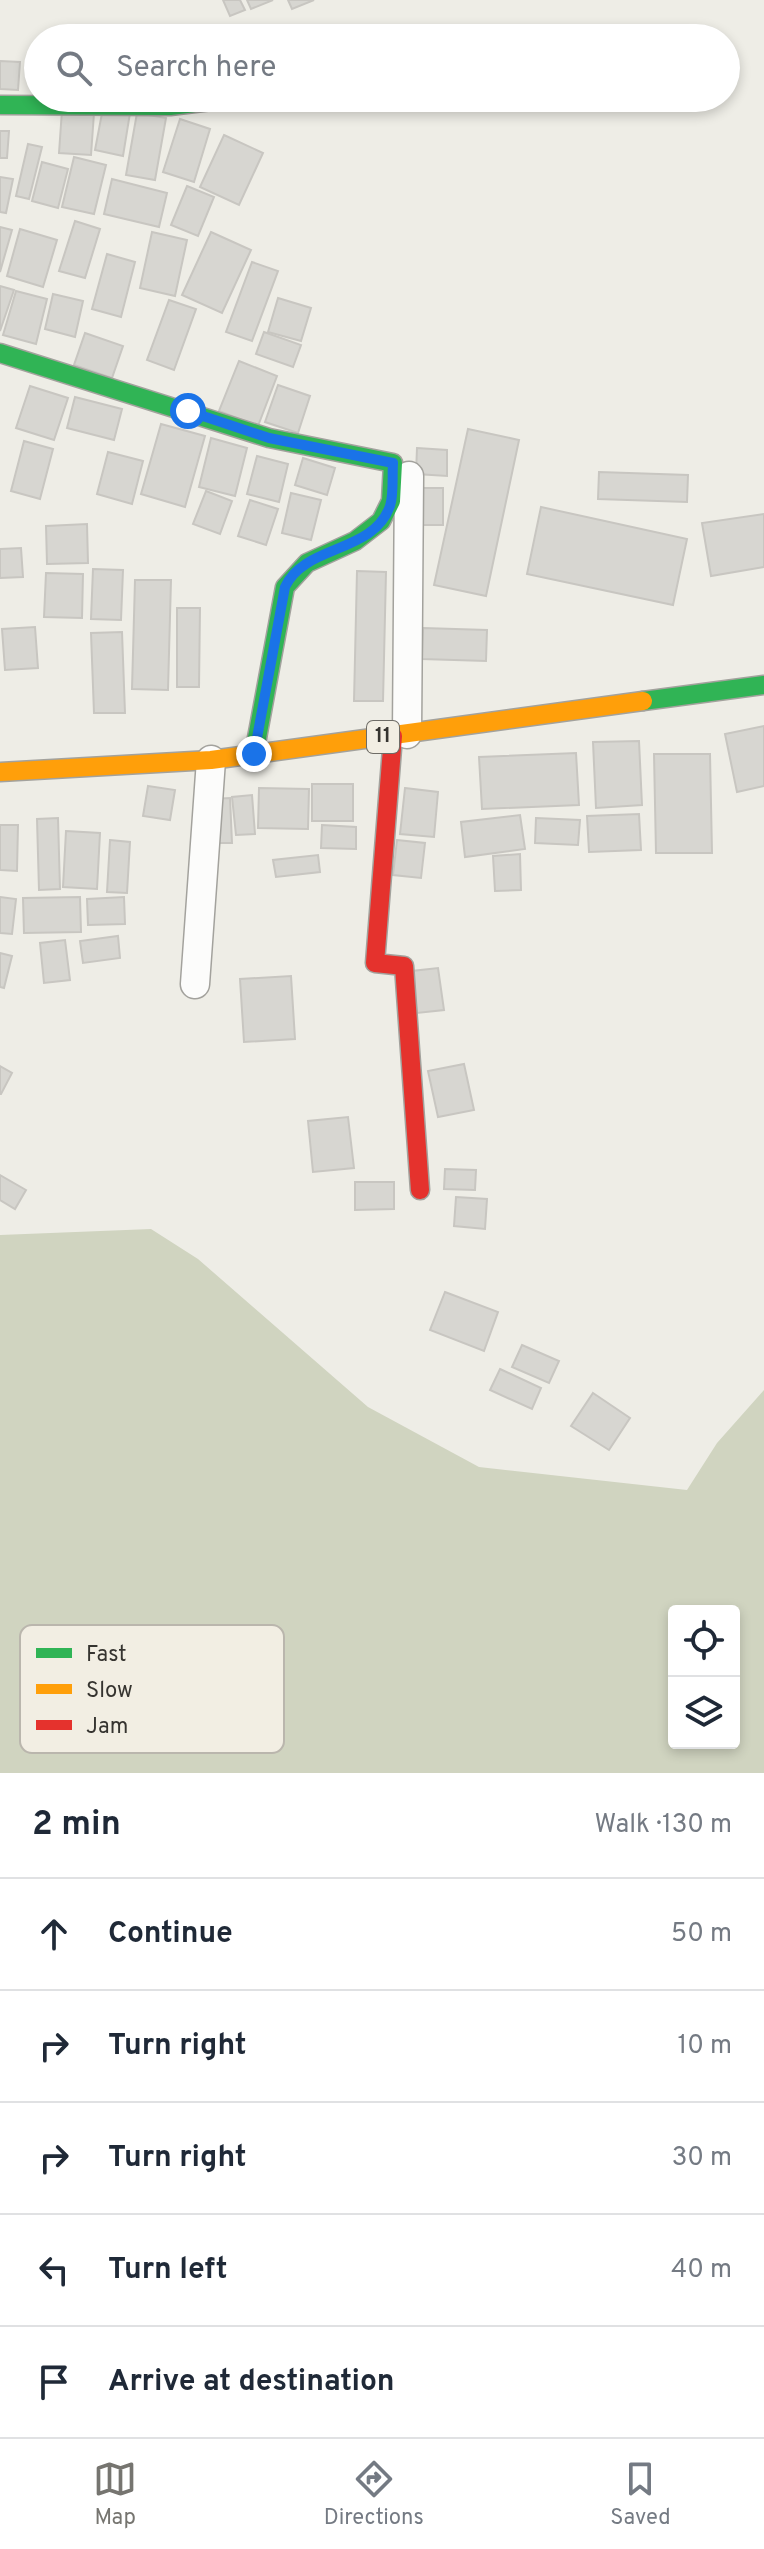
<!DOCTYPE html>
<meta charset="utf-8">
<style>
:root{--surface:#fff;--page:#f2f2f3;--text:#1f2937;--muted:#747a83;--line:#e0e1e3;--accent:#767570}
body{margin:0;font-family:Overpass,sans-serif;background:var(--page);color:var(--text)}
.controls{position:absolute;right:24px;bottom:24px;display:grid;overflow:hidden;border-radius:8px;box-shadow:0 4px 12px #0003}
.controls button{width:72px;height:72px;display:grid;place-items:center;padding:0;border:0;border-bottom:2px solid var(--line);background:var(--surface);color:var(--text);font:40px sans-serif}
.stop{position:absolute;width:24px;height:24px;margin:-18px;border:6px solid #1a73e8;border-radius:50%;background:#fff}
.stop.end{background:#1a73e8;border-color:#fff;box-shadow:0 2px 8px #0008}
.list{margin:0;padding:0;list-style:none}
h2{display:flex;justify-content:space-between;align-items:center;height:104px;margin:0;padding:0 32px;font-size:34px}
h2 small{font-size:26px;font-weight:400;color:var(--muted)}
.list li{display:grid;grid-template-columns:52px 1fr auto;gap:24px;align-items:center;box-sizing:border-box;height:112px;padding:0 32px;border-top:2px solid var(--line)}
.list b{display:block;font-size:30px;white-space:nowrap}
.list em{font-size:26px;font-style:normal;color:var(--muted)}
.icon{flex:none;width:44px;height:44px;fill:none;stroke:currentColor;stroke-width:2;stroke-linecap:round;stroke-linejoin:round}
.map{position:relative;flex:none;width:764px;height:1773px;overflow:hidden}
.search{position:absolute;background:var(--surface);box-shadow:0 4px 12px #0003;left:24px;right:24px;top:24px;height:88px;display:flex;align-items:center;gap:20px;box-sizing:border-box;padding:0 28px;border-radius:44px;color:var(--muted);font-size:30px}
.sheet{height:664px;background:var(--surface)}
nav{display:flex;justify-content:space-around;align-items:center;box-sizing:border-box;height:112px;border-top:2px solid var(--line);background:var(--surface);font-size:22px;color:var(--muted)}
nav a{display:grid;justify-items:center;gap:4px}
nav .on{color:var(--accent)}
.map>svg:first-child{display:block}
.green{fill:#d0d4c0;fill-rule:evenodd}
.building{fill:#d7d6d1;stroke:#c8c6c1;stroke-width:2}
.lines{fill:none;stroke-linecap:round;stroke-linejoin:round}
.street-casing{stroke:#a3a29d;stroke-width:31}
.fast-casing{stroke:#a3a29d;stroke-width:21}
.slow-casing{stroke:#a3a29d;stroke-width:21}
.jam-casing{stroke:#a3a29d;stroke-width:21}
.street{stroke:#fcfcfb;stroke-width:28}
.fast{stroke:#30b455;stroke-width:18}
.slow{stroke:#ff9f0a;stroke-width:18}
.jam{stroke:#e5322d;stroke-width:18}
.route{stroke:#1a73e8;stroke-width:10}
.labels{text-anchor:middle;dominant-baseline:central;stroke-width:6;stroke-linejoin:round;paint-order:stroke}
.shield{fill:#f2eee3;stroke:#6e6c66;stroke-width:2}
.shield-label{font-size:20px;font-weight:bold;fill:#363430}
.key{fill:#f2eee3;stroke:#bab6ad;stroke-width:2}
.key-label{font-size:22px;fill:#363430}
</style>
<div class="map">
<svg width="764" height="1773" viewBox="0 0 764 1773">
<rect width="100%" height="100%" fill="#eeede6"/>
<path class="green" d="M151 1229 198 1259 368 1407 479 1467 687 1490 717 1443 764 1390V1773H0V1235ZM674 1611H734V1743H674Z"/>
<g class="building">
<path d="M223 0H240L245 10 230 16Z"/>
<path d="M247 0H273L251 9Z"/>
<path d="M288 0H314L292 9Z"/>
<path d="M0 61 20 62 18 90 0 89Z"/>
<path d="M103 108 130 113 123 156 95 150Z"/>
<path d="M62 110 94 113 91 155 59 153Z"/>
<path d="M137 113 166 118 155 180 126 175Z"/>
<path d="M180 119 210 129 194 182 163 172Z"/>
<path d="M0 131H9L7 158H0Z"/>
<path d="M224 135 263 153 239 205 200 187Z"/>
<path d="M28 144 42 147 29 199 16 196Z"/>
<path d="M74 157 106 165 94 214 62 207Z"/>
<path d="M42 162 68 169 58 208 32 201Z"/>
<path d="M0 177 13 179 6 213 0 212Z"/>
<path d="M112 179 167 193 159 227 104 214Z"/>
<path d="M187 186 214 197 198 236 171 225Z"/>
<path d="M75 221 100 229 85 278 59 271Z"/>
<path d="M0 227 12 230 0 272Z"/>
<path d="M20 229 57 240 43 287 7 276Z"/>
<path d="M152 232 187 240 175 296 140 288Z"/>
<path d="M211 232 251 250 222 313 182 295Z"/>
<path d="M107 254 135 262 121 317 92 309Z"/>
<path d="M252 262 278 271 252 341 226 332Z"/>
<path d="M0 286 14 290 0 331Z"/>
<path d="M16 291 47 299 36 344 3 335Z"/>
<path d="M53 294 83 301 75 337 45 329Z"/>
<path d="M278 298 311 308 301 341 268 332Z"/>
<path d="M169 300 196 309 174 370 147 360Z"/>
<path d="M264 332 301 345 293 367 256 354Z"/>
<path d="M85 333 123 346 112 378 74 365Z"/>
<path d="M239 361 277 376 258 426 219 411Z"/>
<path d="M278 385 310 396 298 433 265 422Z"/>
<path d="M30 386 68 398 54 440 16 428Z"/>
<path d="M75 397 122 409 114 440 67 428Z"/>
<path d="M161 424 205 436 185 507 141 494Z"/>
<path d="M468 429 519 440 486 596 434 585Z"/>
<path d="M211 438 247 448 235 496 199 487Z"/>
<path d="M24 441 53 449 40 499 11 491Z"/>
<path d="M417 448 447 450V476L416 474Z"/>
<path d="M108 452 143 461 132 504 97 494Z"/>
<path d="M257 456 288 464 279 502 247 494Z"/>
<path d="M303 458 335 468 327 495 295 485Z"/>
<path d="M599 472 688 475 687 502 598 499Z"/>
<rect x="416" y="488" width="27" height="37"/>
<path d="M206 491 232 501 220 534 193 524Z"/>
<path d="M291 493 321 500 311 540 282 533Z"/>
<path d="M250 500 278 509 266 545 238 536Z"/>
<path d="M541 507 687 539 673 605 527 574Z"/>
<path d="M764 514V567L711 576 702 523Z"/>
<path d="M87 524 88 563 47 564 46 526Z"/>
<path d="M21 548 23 577 0 578V549Z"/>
<path d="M93 569 123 570 121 620 91 619Z"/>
<path d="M357 571 386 572 383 701H354Z"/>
<path d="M46 573 83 574 82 618 44 617Z"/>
<path d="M135 580H171L168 690 132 689Z"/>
<path d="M177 608H200L199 687H177Z"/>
<path d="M35 627 38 668 5 670 2 629Z"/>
<path d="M423 628 487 630 486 661 422 659Z"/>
<path d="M122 632 125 713H94L91 633Z"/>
<path d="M764 726V786L737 792 725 734Z"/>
<path d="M639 741 642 805 596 808 593 742Z"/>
<path d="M576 753 579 805 482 809 479 757Z"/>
<path d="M654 754H710L712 853H656Z"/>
<rect x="312" y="784" width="41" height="37"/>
<path d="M148 786 175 790 170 820 143 816Z"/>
<path d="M259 788 309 789 308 829 258 828Z"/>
<path d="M405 788 438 792 434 837 400 834Z"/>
<path d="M252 795 255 834 236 835 232 797Z"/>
<path d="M230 798 232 843H214L211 799Z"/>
<path d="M639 814 641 850 589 852 587 816Z"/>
<path d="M520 815 525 849 465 857 461 822Z"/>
<path d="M58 818 60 889 39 890 37 819Z"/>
<path d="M536 818 580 820 578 845 535 843Z"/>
<path d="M0 825H18L17 871 0 870Z"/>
<path d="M322 825 356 827V849L321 848Z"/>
<path d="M66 831 100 833 97 889 63 887Z"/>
<path d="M110 840 130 842 127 893 107 892Z"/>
<path d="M397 840 425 843 421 878 393 875Z"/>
<path d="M520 854 521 890 495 891 493 856Z"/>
<path d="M318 855 320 872 276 877 273 860Z"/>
<path d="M0 897 16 899 12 934 0 933Z"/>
<path d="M80 897 81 932 24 933 23 898Z"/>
<path d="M124 897 125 924 88 925 87 899Z"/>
<path d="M118 936 120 958 83 963 80 941Z"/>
<path d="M65 940 70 980 44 983 40 943Z"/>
<path d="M0 953 12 956 4 988 0 987Z"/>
<path d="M438 968 444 1010 417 1013 412 971Z"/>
<path d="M291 976 295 1039 244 1042 240 979Z"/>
<path d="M464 1064 474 1110 438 1117 428 1071Z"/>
<path d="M0 1066 12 1073 1 1094H0Z"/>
<path d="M348 1117 354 1168 313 1172 308 1121Z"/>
<path d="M445 1169 476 1170 475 1190 444 1189Z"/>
<path d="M0 1175 26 1190 15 1209 0 1200Z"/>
<path d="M355 1182H394V1209L355 1210Z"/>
<path d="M456 1197 487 1199 485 1229 454 1226Z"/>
<path d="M445 1292 498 1312 484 1351 430 1330Z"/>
<path d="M522 1345 559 1361 549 1383 512 1367Z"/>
<path d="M500 1369 541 1388 532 1409 490 1390Z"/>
<path d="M593 1393 630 1418 609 1450 571 1426Z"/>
</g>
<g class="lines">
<defs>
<g id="street">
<path d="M407 734 409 476"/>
<path d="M195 984 211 760"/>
</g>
<g id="fast">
<path d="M0 105 170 106 236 98"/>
<path d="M0 353 269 438 393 463 391 501 381 521 355 541 307 563 285 587 254 754"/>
<path d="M643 701 764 685"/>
</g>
<path id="slow" d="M0 772 211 760 643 701"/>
<path id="jam" d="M393 736 375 963 404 966 420 1190"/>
</defs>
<use href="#street" class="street-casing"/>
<use href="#fast" class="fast-casing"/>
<use href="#slow" class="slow-casing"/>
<use href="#jam" class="jam-casing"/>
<use href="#street" class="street"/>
<use href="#fast" class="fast"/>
<use href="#slow" class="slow"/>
<use href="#jam" class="jam"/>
</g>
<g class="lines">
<path class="route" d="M188 411 269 438 393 463C392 476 394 494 390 506 373 554 305 544 285 587L254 754"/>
</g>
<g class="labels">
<rect class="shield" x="367" y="721" width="32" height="32" rx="6"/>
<g class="shield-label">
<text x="383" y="737">11</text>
</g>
</g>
<rect x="20" y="1625" width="264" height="128" rx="12" class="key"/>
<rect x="36" y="1648" width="36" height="10" fill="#30b455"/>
<rect x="36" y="1684" width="36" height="10" fill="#ff9f0a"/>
<rect x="36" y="1720" width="36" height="10" fill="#e5322d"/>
<g class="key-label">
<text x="86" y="1661">Fast</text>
<text x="86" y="1697">Slow</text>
<text x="86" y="1733">Jam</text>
</g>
</svg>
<div class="controls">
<button><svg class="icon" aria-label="locate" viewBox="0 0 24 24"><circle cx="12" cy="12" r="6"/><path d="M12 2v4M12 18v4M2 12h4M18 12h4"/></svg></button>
<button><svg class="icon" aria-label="layers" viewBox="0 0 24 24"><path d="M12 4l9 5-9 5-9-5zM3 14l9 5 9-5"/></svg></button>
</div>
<div class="stop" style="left:188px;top:411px"></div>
<div class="stop end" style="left:254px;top:754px"></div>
<div class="search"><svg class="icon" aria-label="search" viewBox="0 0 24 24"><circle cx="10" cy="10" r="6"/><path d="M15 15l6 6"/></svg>Search here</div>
</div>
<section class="sheet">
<h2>2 min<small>Walk · 130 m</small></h2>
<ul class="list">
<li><svg class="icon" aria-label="ahead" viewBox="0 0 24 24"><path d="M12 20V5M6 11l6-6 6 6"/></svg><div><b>Continue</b></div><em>50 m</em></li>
<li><svg class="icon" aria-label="right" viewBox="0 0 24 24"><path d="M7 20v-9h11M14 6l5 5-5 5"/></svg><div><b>Turn right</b></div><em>10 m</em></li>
<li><svg class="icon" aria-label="right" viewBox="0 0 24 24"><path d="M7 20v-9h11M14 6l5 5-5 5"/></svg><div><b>Turn right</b></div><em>30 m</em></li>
<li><svg class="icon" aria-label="left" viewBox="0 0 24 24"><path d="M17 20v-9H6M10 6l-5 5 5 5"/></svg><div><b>Turn left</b></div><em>40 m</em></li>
<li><svg class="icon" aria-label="arrive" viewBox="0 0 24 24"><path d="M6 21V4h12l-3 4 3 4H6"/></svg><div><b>Arrive at destination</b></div></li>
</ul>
</section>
<nav>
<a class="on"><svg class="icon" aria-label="map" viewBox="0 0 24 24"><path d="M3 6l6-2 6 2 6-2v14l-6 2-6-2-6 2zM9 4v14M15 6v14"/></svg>Map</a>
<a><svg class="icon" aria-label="directions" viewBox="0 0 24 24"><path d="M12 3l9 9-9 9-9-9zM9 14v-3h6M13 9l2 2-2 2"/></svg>Directions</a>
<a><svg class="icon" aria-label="saved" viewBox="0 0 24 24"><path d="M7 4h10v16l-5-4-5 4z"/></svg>Saved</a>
</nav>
